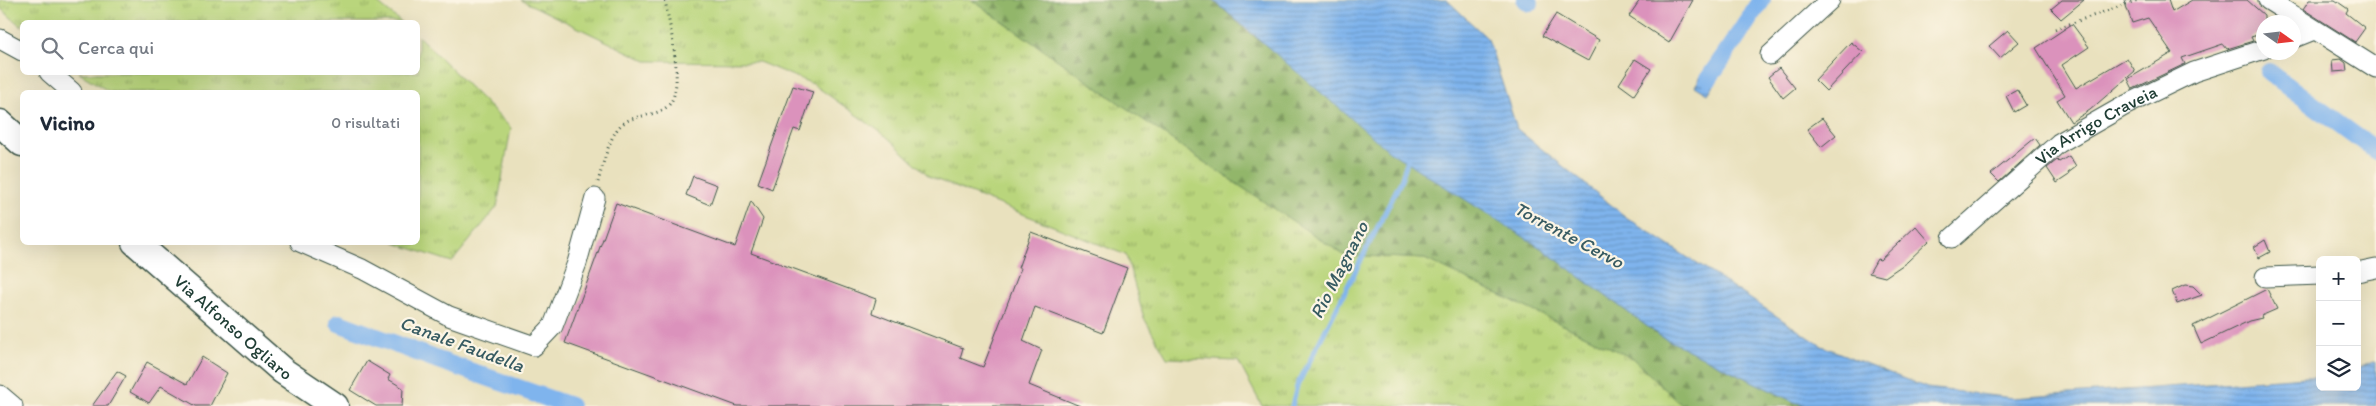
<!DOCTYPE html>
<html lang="it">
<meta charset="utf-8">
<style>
:root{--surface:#fff;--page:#f6f6f7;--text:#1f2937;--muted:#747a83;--line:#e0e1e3}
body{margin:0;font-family:Itim,sans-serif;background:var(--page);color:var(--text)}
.controls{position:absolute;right:15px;bottom:15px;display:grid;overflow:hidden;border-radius:8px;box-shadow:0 5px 20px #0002}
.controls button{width:45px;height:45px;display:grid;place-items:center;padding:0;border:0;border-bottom:1px solid var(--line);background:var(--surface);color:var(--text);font:25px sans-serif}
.compass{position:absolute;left:2256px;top:15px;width:45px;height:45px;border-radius:50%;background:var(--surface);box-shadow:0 5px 20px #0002;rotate:104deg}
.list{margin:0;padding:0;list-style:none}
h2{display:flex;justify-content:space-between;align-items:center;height:65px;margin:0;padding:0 20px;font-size:21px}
h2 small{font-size:16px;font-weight:400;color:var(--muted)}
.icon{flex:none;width:28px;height:28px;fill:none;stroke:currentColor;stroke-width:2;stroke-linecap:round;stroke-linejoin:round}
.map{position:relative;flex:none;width:2376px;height:406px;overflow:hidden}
.search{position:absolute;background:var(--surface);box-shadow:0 5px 20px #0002;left:20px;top:20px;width:400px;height:55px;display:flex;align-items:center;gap:12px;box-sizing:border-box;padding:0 18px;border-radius:8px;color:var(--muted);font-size:19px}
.panel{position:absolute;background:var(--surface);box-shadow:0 5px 20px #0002;left:20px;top:90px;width:400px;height:155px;border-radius:8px}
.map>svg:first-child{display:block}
.grass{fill:url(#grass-tufts);stroke:#6c8958}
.forest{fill:url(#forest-firs);stroke:#587a50}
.water{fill:url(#water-rules);stroke:#4f7890}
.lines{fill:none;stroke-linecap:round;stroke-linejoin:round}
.stream{stroke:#7fb4ed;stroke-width:5}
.canal{stroke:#7fb4ed;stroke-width:18}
.building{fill:#db92bc}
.street-casing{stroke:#3d5649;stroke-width:21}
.secondary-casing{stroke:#3d5649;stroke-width:29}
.path{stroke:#3d5649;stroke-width:3;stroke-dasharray:1 4;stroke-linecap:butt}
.street{stroke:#fff;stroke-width:19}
.secondary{stroke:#fff;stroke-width:26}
.labels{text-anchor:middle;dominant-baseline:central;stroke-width:4.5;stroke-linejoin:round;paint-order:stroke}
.street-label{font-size:18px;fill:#1f3d34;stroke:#fcf5e5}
.water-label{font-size:19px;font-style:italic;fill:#375b62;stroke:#fcf5e5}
</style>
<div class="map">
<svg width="2376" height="406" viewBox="0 0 2376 406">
<defs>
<pattern id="grass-tufts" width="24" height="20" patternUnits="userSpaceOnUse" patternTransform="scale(1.25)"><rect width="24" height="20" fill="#b9d57b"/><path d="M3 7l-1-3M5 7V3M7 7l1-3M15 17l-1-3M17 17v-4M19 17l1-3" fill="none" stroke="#96ae66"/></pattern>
<pattern id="forest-firs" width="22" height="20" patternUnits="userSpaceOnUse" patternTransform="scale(1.25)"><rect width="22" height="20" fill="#92b66b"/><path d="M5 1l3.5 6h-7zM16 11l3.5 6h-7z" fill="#779559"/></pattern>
<pattern id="water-rules" width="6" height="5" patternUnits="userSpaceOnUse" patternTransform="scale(1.25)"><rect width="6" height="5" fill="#7fb4ed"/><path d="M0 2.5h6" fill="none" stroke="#6794c1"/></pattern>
</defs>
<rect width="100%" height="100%" fill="#fcf5e5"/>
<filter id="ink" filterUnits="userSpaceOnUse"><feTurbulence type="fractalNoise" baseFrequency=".02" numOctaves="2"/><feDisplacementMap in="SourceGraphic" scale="10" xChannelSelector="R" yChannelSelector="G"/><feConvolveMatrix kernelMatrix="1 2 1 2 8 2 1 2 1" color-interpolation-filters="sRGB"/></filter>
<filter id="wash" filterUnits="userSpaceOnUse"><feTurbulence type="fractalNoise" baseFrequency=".0096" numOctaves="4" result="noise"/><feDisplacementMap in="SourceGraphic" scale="20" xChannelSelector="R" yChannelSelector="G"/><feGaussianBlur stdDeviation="1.12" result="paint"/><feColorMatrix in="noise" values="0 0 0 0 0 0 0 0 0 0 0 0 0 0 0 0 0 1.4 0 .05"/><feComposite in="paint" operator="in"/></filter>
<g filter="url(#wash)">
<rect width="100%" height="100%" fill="#e9e1be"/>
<g class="grass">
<path d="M0 0H374L401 22H22V27L0 8Z"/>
<path d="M521 0H972L1195 156 1344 255 1425 259 1632 358 1683 406H1262L1238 361 1167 358 1144 318 1126 255 930 177 886 136 813 84 759 62 647 61Z"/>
<path d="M418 36 511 128 497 207 452 262 394 243 418 242V92H110L79 73 418 72Z"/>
</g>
<path class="forest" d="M972 0H1213L1248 32 1660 336 1794 402 1807 406H1683L1632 358 1425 259 1344 255 1195 156Z"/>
<g class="water">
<path d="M1213 0H1447L1488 39 1517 129 1626 217 1822 346 1927 388 2013 398 2320 376V387H2357V368L2376 361V406H1807L1794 402 1660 336 1541 248 1389 151Z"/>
<path d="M1715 54 1728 63 1708 94 1695 86Z"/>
</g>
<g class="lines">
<path class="stream" d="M1292 406 1297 386 1400 183 1409 156"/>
<g class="canal">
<path d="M1525 0 1530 3"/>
<path d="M2269 72 2376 151"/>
<path d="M1709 78 1762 0"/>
<path d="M339 323 438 360 570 406"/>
</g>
</g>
<g id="blocks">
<g class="building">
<path d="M1640 0H1693L1669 43 1629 16Z"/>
<path d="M2062 0H2084L2061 19 2051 9Z"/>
<path d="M2124 0H2168L2172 12 2192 0H2247L2264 15V33L2251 37 2253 41 2227 49 2223 44 2182 58 2185 64 2133 89 2128 79 2172 53 2148 18 2132 23Z"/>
<path d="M2309 0H2335L2348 9 2346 13 2365 28 2355 42 2303 9Z"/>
<path d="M1556 14 1599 40 1588 61 1542 36Z"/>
<path d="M2072 24 2089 47 2062 65 2076 88 2127 58 2135 71 2090 110 2071 122 2057 100 2065 95 2036 48Z"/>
<path d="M2008 30 2019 42 2000 58 1989 46Z"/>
<path d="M1851 42 1863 52 1826 91 1815 80Z"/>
<path d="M1635 59 1651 69 1634 95 1619 84Z"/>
<path d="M2341 59 2346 63 2347 71 2333 72 2332 60Z"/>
<path d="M1779 68 1795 88 1783 98 1768 77Z"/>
<path d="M793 86 813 92 800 131 794 129 772 189 758 183Z"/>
<path d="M2017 90 2026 105 2014 112 2006 96Z"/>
<path d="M1822 118 1836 135 1821 147 1807 129Z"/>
<path d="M2035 138 2040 145 1999 182 1991 174Z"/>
<path d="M2069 156 2076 167 2068 173 2069 175 2057 183 2047 168 2057 160 2059 162Z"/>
<path d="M693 176 717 185 710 205 686 195Z"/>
<path d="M751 201 763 219 751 253 876 299 872 313 963 348 960 358 983 367 1021 268H1018L1031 232 1127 268 1103 333 1035 307 1023 341 1042 350 1029 385 1080 406H737L565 343 616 203 735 247Z"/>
<path d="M1916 226 1929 241 1907 262 1885 277 1869 273 1877 259 1880 260Z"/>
<path d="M2265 240 2270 252 2259 258 2254 247Z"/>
<path d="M2185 285 2193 286 2202 295 2177 304 2172 291Z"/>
<path d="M2267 289 2277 309 2261 316 2262 318 2249 321 2201 344 2193 326Z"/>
<path d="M202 357 227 373 210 406H196L161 386 149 403 130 392 147 362 187 384Z"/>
<path d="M367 361 390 375 388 379 403 388 402 406H376L350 390Z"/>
<path d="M117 371 126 376 108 406H92Z"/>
</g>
</g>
</g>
<g filter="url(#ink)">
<use href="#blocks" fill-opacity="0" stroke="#3d5649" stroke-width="1"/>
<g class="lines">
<defs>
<g id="street">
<path d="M2268 0 2376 68"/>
<path d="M2294 38 2314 30"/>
<path d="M0 39 22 51"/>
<path d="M1770 55 1830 0"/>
<path d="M49 72 72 92"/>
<path id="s1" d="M1952 238 2059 143 2124 106 2194 72 2264 49"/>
<path d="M300 242 362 269 449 316 534 346 553 326 577 263 595 198"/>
<path d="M2357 272 2376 268"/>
<path d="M2265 277 2320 275"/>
<path d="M0 395 13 406"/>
</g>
<g id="secondary">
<path d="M0 123 22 143"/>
<path id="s2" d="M135 242 283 371 335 406"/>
</g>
</defs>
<use href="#street" class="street-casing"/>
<use href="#secondary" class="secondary-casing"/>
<g class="path">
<path d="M2055 29 2138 0"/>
<path d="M598 182C602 168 609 137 620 126 634 112 660 119 671 102 684 81 669 24 665 0"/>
</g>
<use href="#street" class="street"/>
<use href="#secondary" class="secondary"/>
</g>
</g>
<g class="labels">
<g class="street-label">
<text stroke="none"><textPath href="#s1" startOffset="184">Via Arrigo Craveia</textPath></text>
<text stroke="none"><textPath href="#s2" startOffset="130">Via Alfonso Ogliaro</textPath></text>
</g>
<g class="water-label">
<text transform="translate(1569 235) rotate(28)">Torrente Cervo</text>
<text transform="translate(1339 270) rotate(-63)">Rio Magnano</text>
<text transform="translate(462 344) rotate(20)">Canale Faudella</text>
</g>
</g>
</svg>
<div class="controls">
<button>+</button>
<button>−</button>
<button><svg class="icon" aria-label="layers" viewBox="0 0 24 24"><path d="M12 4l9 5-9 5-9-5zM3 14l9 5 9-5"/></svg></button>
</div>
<svg class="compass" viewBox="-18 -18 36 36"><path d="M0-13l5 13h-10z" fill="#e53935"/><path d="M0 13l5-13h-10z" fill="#747a83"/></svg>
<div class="search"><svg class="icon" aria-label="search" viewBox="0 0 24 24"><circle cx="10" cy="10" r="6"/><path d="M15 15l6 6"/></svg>Cerca qui</div>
<section class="panel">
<h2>Vicino<small>0 risultati</small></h2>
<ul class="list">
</ul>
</section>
</div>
